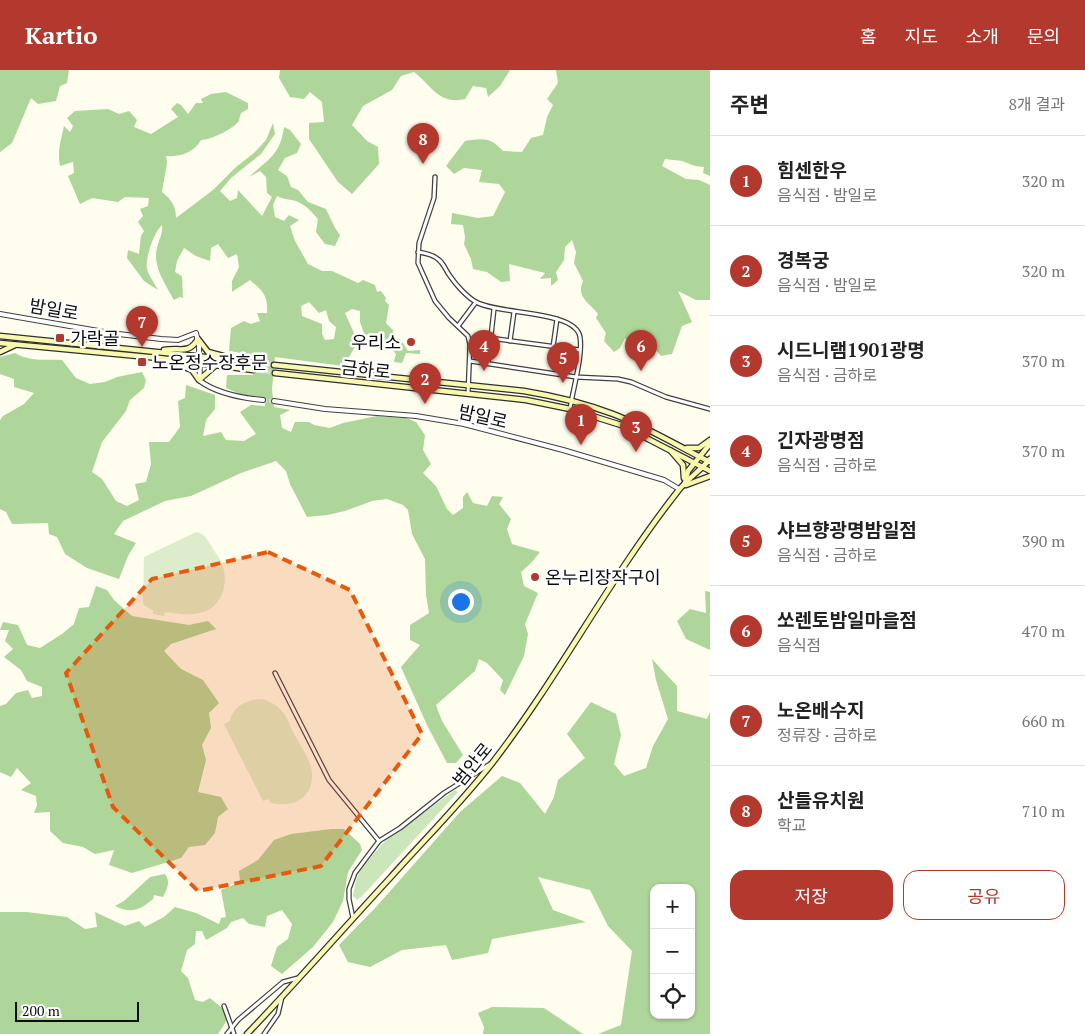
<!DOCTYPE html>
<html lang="ko">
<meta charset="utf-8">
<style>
:root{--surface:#fff;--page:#f2f2f2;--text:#222;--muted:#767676;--line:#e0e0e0;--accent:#b3392f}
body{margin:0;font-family:"PT Serif","Noto Sans KR",serif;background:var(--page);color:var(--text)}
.controls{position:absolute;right:15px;bottom:15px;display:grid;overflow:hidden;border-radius:10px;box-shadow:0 1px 4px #0004}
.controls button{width:45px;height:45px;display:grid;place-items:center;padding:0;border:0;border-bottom:1px solid var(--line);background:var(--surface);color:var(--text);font:25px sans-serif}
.scale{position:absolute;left:15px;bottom:12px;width:124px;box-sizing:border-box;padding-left:5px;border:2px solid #0d0d0d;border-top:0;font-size:14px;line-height:18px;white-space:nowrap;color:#0d0d0d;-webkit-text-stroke:4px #fff;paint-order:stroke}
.you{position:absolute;left:460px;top:531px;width:18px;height:18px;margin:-12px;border:4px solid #fff;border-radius:50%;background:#1a73e8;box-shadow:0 0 0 8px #1a73e833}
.badge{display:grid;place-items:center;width:32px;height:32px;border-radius:50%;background:var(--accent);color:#fff;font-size:16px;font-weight:700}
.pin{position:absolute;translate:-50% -41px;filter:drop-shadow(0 1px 2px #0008)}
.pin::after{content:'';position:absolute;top:26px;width:18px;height:15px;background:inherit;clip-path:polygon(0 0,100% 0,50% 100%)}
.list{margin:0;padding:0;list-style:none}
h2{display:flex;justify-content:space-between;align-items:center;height:65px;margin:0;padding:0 20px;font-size:21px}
h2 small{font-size:16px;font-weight:400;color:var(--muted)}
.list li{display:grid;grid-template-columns:32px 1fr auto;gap:15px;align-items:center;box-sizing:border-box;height:90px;padding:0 20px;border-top:1px solid var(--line)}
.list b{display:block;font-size:19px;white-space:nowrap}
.list p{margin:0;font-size:16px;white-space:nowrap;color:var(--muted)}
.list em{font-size:16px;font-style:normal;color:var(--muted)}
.actions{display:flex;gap:10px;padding:15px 20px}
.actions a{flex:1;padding:11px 0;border:1px solid var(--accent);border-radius:15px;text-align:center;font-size:18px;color:var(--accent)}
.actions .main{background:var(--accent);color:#fff}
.icon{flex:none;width:28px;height:28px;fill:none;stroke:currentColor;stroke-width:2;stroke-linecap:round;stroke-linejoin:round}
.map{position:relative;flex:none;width:710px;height:964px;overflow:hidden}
header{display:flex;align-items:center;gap:30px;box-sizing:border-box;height:70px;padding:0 25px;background:var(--accent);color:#fff}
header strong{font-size:24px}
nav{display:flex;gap:28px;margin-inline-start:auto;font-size:18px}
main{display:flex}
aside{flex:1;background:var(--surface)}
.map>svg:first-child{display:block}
.green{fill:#cbe6ba}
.forest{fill:#aed59a;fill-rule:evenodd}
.pitch{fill:#ddedcb}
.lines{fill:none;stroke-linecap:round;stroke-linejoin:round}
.tertiary-tunnel{stroke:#dad9cc;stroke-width:4;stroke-dasharray:4 2;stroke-linecap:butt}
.secondary-tunnel{stroke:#dad9cc;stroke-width:4.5;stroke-dasharray:4.5 2;stroke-linecap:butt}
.minor-casing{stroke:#404040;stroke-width:5.5}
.tertiary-casing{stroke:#404040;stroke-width:6}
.secondary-casing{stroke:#2f2f2f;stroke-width:7}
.minor{stroke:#fff;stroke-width:3}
.tertiary{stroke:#fff;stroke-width:4}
.secondary{stroke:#f8f9ae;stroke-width:4.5}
.marked{fill:#e8590c;fill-opacity:0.2;stroke:#e8590c;stroke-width:4;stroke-dasharray:10 6;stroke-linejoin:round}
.poi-dot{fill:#b3392f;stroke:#fff;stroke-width:2}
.labels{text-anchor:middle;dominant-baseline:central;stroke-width:5;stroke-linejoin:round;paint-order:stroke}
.street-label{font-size:18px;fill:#0d0d0d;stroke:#fff}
.poi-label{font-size:18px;fill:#0d0d0d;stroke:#fff;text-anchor:start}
</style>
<header>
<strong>Kartio</strong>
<nav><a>홈</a><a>지도</a><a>소개</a><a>문의</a></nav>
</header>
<main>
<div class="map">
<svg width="710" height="964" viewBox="0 0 710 964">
<rect width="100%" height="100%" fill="#fefdee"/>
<path class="green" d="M455 720 458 722 363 825 357 830 353 826 356 810 360 801 376 781 387 769Z"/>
<g class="forest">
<path d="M0 0H69L67 13 60 16 56 31 38 34 31 28 12 73 0 82Z"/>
<path d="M280 0H510L500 16 488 27 486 18 473 16 465 29C439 35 432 16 414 2L401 6 392 20 363 36 352 55 367 71 378 77 379 94 352 124 338 112 309 69V53L324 52 322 32 310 22 304 29 290 27 279 8Z"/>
<path d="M556 0H710V106L703 103 704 97 695 96 682 91 665 89 662 96 686 109 699 110 710 115V230H696L678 221 692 252 682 256 672 284 661 286 653 277 635 280 625 268 620 278 614 282 604 271 606 263 596 248 598 244C589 232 576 228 583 211L574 193 576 182 572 170 565 177 564 190 556 202 558 210 551 216V208L540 209 545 203 509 194 510 211 501 212 487 202 473 199 471 189 464 174 465 167 463 155 451 154 452 143 478 148 493 146 505 122 499 114 479 112 482 100 464 98 454 104 446 96 465 71C482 68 491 67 503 81L522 82 531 68 543 65 547 47 553 35 547 29 558 13Z"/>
<path d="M226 22 248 33V39L241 43C241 43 239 50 239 51 233 59 211 70 201 70 194 83 179 87 166 86L167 93 162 122C171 129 176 136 176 148L213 120 236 97 254 83 266 70 273 53 275 64 261 84 231 108 220 121 230 131 237 128 238 120 262 146 272 127 267 123 266 107 260 101 249 107C268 89 280 86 284 57L290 60 301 74 297 83 285 88 278 100 287 106 291 117 298 120 308 132 326 139 335 158 340 165 335 176 325 174 316 162 318 149C311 141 303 132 292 130 286 129 283 129 277 126L273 135 275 147 284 151 289 145 299 150 290 156 295 171 308 194 322 201H332L358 213 363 210 375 215 377 222 381 221 386 228 385 231 389 235 386 253 393 260V269H400L408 281 420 280V284L406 283 402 293 394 292 396 284 390 277 387 281 381 280 378 270 366 269 360 252V241L352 239 345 243 358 272 349 287 351 297 275 287 272 319 274 337 290 340 280 345 282 358 291 362 295 352H309L314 355 330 358 343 353 377 346 406 348 416 352 425 365 423 380 431 394 423 403 436 416 447 439 453 445 463 438V427L467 422 473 433 487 436 492 426 503 427 499 434 511 449 507 459 512 474 540 482 531 493 521 502 524 516 538 523 525 554 528 564 524 586 505 625 500 620 503 610 487 593 479 589 475 601 436 635 442 651 463 685 456 693H447L427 655 401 597 420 575 410 570V555L429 543 426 525 425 489 412 464 408 440 403 435 387 429 372 431 345 441 327 445 307 447 290 414 286 401 276 391 241 403 191 426 165 431 123 451 114 464 136 473 128 486 119 509 87 498 65 484 57 467 49 464 48 453 12 454 6 442 0 439V350L3 346 24 334 34 323 14 317V309L0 304V287L15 283C30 292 46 289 62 290L76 308 90 314 105 312 117 307 142 302 146 310 144 318 130 330 126 341 102 372 92 402 102 409 116 431 127 436 139 430 135 414 146 412 151 394 149 372H169L180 357 178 331 185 328 186 315 215 325V339L206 350 203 366 221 362 226 370 244 371 256 364 240 342 251 335 265 336V328L240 324 226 318 227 305H253L256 284H247L229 281 231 258 244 251 251 254 260 251 257 243H267C268 225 263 221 250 210L232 222V211L239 197 237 184 228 188 218 174 211 178 210 191 196 186 184 178 177 191 175 202 182 206 183 228 180 227 174 230C166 215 152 196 157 178 159 168 163 165 162 155 154 162 145 188 147 199 149 206 155 214 158 220L144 211 127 188 128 180 139 184 141 166 144 161 138 152 143 146 140 139 148 136 149 128 125 127 118 132 92 128 80 134 68 106 74 103 73 92 60 96C57 82 61 70 64 56L70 62 73 56 67 48 75 41 108 39 119 44 129 41 137 50 134 57 151 64 178 47 171 39 177 33 181 35 188 44 196 33H203L201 29 211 24ZM309 232 319 243 326 240 329 251 336 257 334 269 325 270 322 264V254L302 246 301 236Z"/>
<path d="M96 516 107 520 114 530 132 546 189 555 208 551 216 559 171 574 164 581 181 599 203 610 219 633 209 643 211 658 202 675 206 690 198 722 221 727 228 739 218 747 215 763 205 775 189 777 181 788 132 803 109 795 114 780 95 784 83 777 63 773 50 761V742L34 743 37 735 36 726 21 720 31 713 17 698 11 707 0 702V636L6 634 16 623 28 620 32 628 42 626V617L27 611 21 600 4 587 13 579 5 571 9 560H0L3 552 18 555 27 575 40 578 62 564 74 554 79 538 89 537Z"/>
<path d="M705 521 710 522V580L686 569 677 551 690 539 706 543Z"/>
<path d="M652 589 677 616V641L707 649 710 642V964H598L621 955 632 881 608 856 590 820 538 807 553 840 586 852 492 869 488 883 452 890 446 875 402 880 370 897 348 892 339 875 377 836 460 742 502 706 520 713 545 744 554 727 558 710 585 688 567 664 591 632 616 644 621 665 614 694 624 706 646 698 653 676 668 649 656 610ZM654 818H691V945H654Z"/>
<path d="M331 759H344L360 774 362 780 348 802 343 831 333 852 313 877 282 904 271 896 277 877 288 869 292 854 282 840 267 846 265 857 249 854 243 848 231 852 227 858 206 870 202 861H196L195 874 187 880 181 901 188 908 195 930 203 932 210 928 223 939 227 950 218 964H0V842H27L67 847 85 859 97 857 95 842 125 856 139 851 145 857 164 847 175 837 196 843 219 854 221 848 226 847 221 820 240 812 239 801 258 790 274 770 291 764Z"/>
<path d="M165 804C171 812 167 819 163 827L154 825 153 829C140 840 131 844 115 836L124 831 150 807Z"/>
<path d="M492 937 544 938 583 964H483L484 957 478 943Z"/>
</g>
<g class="pitch">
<path d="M196 462C205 463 208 471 212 477 215 483 220 488 222 494 229 512 223 536 203 542 191 546 177 544 165 542L164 546 153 544V540L145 536 143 533 144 487Z"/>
<path d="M263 629C269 631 275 634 280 639 286 644 290 655 293 662 299 673 308 686 311 697 317 725 296 739 271 733L268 729 263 731 224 654 230 651C233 635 248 629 263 629Z"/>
</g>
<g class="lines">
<path class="tertiary-tunnel" d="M263 330 274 331"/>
<g class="secondary-tunnel">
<path d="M254 292 274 295"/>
<path d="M253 300 275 303"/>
</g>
<defs>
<g id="minor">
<path d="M435 107 434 128 419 173 418 193 435 231 449 248 468 266 470 275 468 324"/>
<path d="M418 182C425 183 434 185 439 190 444 194 446 201 450 206 456 215 467 227 476 232 499 245 576 240 580 267 583 287 573 318 570 339"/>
<path d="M458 256 476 232"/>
<path d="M490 268 580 280"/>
<path d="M510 271 514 242"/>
<path d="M553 277 557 249"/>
<path d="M470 291 576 307 618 309 631 312 666 327 710 339"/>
<path d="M488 293 494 239"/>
<path d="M275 603 329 710 379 771"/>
<path d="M353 848 349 829V819L355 803 379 771 400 758 444 723 490 694"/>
<path d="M224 936 234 964"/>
<path d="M227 964 238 950 283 912 298 908"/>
<path d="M264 964 278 944 282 927"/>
</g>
<g id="tertiary">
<path d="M0 244 110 263 161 269 178 270 196 263 199 276 200 311C218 324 241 328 263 330"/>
<path d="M274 331 325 339 416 346 464 354 563 380 664 410 679 419"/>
</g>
<g id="secondary">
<path d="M0 266 254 292"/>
<path d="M0 273 159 288 253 300"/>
<path d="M164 280C181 277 188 285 198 269L208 282 223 286"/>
<path d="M0 282 15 275"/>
<path d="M165 290 192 300 199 310 216 295"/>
<path d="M274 295 524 321C554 326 584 333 613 344 647 357 678 376 710 392"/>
<path d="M275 303 526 330 570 339 621 355 710 401"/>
<path d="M687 378H699L710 370"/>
<path d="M671 381 683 395 684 408"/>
<path d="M685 413 688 401 710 374"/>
<path d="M686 415 710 406"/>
<path d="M247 964C296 913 342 860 390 808 424 770 461 733 493 692 560 605 610 507 678 421 687 409 700 401 710 389"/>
</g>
</defs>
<use href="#minor" class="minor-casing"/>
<use href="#tertiary" class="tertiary-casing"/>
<use href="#secondary" class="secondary-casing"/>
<use href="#minor" class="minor"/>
<use href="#tertiary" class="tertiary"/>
<use href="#secondary" class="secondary"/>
</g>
<path class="marked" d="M268 482 350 520 422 664 321 796 198 821 113 737 66 603 152 509Z"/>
<g class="poi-dot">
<rect x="55" y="263" width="10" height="10" rx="2.5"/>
<circle cx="411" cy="272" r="5"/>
<rect x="137" y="287" width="10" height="10" rx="2.5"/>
<circle cx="535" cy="507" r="5"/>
</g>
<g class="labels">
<g class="street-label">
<text transform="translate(54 239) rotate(10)">밤일로</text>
<text transform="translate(366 299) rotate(6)">금하로</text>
<text transform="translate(483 346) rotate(13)">밤일로</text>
<text transform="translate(472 694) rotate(-51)">범안로</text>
</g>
<g class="poi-label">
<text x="70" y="268">가락골</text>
<text x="401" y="272" text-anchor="end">우리소</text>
<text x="152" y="292">노온정수장후문</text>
<text x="545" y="507">온누리장작구이</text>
</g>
</g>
</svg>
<div class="controls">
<button>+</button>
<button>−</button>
<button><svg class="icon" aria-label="locate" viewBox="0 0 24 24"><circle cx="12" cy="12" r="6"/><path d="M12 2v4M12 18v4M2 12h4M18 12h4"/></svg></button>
</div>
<div class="scale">200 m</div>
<div class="you"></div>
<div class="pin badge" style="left:581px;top:375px">1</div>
<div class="pin badge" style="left:425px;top:334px">2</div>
<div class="pin badge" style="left:636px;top:382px">3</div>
<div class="pin badge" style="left:484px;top:301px">4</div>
<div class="pin badge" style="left:563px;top:313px">5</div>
<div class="pin badge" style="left:641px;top:301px">6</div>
<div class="pin badge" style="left:142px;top:277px">7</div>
<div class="pin badge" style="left:423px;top:94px">8</div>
</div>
<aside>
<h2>주변<small>8개 결과</small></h2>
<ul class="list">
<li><span class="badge">1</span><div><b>힘센한우</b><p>음식점 · 밤일로</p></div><em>320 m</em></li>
<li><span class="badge">2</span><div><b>경복궁</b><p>음식점 · 밤일로</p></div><em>320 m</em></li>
<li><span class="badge">3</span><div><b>시드니램1901광명</b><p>음식점 · 금하로</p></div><em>370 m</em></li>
<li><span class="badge">4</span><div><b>긴자광명점</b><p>음식점 · 금하로</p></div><em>370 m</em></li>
<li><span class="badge">5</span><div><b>샤브향광명밤일점</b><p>음식점 · 금하로</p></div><em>390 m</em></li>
<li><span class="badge">6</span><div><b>쏘렌토밤일마을점</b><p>음식점</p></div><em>470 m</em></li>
<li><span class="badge">7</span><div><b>노온배수지</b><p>정류장 · 금하로</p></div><em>660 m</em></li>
<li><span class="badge">8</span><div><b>산들유치원</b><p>학교</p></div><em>710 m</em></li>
</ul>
<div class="actions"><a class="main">저장</a><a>공유</a></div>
</aside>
</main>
